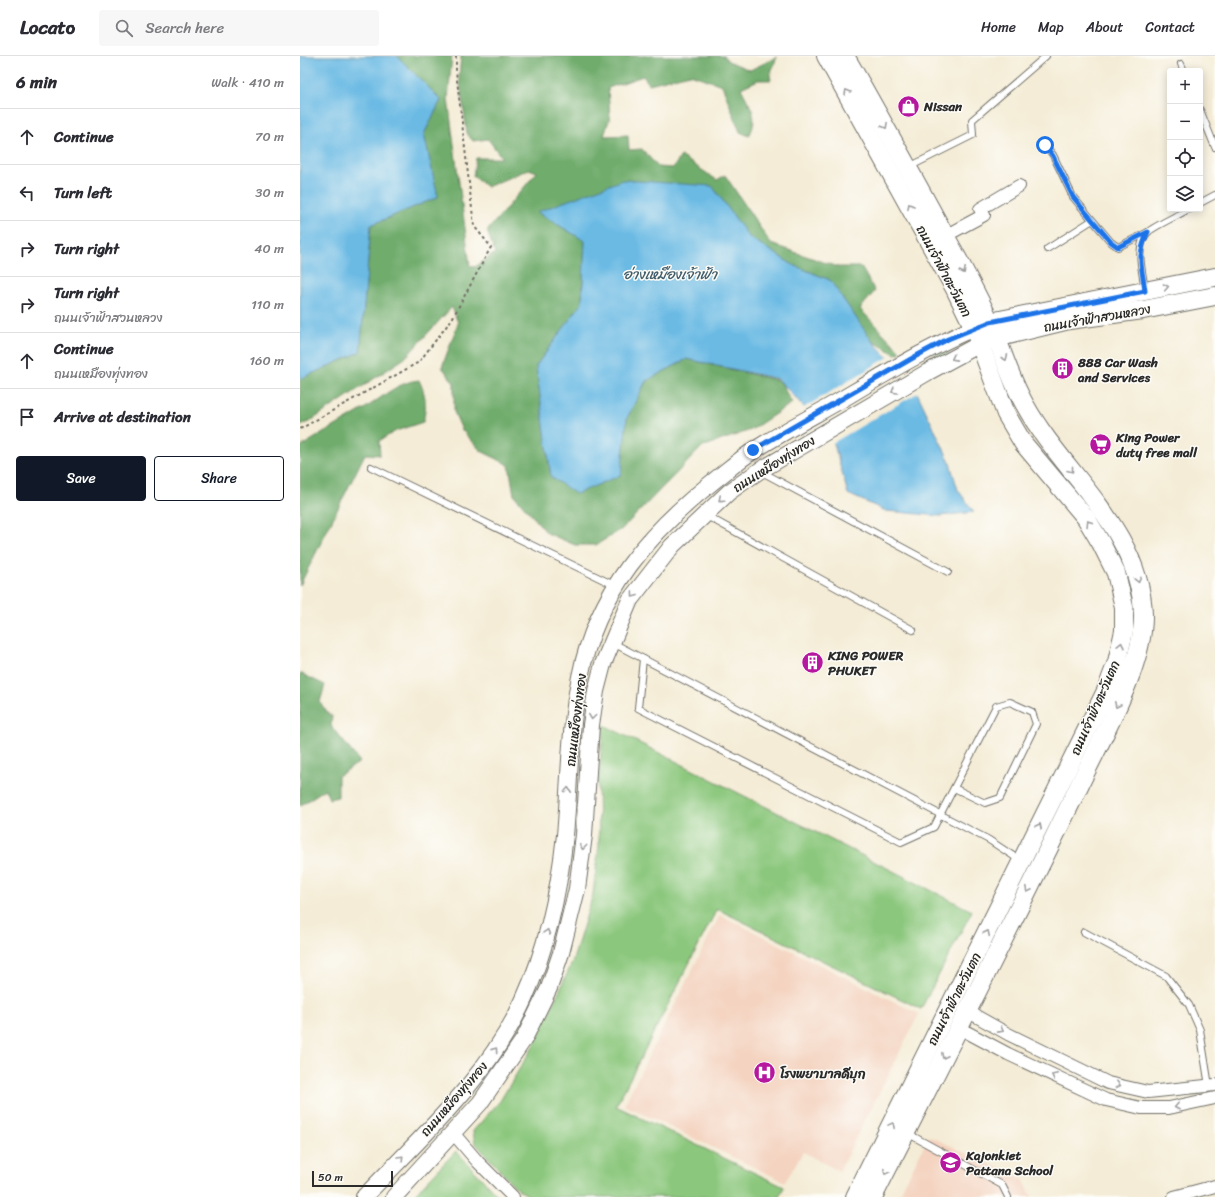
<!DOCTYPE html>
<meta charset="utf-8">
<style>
:root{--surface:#fff;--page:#f7f7f7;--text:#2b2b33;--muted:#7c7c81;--line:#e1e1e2;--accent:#111827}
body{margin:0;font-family:Sriracha,"Playpen Sans Thai",sans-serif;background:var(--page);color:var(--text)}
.controls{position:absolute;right:12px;top:12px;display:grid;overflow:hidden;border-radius:4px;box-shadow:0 2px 10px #0003}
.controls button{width:36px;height:36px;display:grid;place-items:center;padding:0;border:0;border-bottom:1px solid var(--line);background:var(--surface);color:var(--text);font:20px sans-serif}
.scale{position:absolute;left:12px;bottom:10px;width:81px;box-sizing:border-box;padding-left:4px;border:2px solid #2b2b2b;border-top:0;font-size:11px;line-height:14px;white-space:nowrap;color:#2b2b2b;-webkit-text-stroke:3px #fdfcf7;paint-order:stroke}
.stop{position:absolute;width:12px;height:12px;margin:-9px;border:3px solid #1a73e8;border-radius:50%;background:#fff}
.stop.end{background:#1a73e8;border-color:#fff;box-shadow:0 1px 4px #0008}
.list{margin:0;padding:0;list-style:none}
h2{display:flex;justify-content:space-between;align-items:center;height:52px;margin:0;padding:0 16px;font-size:17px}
h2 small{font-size:13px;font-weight:400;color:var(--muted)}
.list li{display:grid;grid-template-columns:26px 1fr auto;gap:12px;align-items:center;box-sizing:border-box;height:56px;padding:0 16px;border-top:1px solid var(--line)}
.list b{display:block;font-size:15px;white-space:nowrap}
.list p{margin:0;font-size:13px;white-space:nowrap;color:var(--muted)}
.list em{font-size:13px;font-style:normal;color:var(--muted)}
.actions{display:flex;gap:8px;padding:12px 16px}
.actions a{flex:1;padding:9px 0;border:1px solid var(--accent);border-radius:4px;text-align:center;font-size:14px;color:var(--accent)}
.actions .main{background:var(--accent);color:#fff}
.icon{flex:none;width:22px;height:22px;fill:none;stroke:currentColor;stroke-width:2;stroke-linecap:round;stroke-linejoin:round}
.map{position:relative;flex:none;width:915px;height:1141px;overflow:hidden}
header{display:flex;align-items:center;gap:24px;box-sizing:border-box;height:56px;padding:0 20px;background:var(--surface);border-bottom:1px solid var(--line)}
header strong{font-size:19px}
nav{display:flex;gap:22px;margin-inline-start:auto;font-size:14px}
.search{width:280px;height:36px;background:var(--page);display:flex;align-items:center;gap:10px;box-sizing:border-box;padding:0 14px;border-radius:4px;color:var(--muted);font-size:15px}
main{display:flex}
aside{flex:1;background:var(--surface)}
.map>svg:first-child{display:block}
.built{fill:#f4d3c0}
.green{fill:#8bc77d;stroke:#5b7954}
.forest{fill:#70ac6c;stroke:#4e6c4c}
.water{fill:#6abae4;stroke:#4a7288}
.pier{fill:#f4ecd6}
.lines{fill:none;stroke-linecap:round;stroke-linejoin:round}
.service-casing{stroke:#716f67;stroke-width:8}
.minor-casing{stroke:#716f67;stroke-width:14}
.tertiary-casing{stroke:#716f67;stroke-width:18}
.secondary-casing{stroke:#716f67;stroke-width:20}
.path{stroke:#716f67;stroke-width:2;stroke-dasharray:3 3;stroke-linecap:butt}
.service{stroke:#fff;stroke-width:6}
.minor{stroke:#fff;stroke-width:12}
.tertiary{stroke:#fff;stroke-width:16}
.secondary{stroke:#fff;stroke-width:18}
.oneway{stroke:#a0a0a0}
.route{stroke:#1a73e8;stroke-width:5}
.labels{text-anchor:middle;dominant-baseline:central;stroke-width:3;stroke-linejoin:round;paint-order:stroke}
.poi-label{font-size:13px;font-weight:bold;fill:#2b2b2b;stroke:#fdfcf7;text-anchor:start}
.street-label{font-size:13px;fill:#2b2b2b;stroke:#fdfcf7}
.water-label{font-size:14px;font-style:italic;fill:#415d6c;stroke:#fdfcf7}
</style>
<header>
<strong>Locato</strong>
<div class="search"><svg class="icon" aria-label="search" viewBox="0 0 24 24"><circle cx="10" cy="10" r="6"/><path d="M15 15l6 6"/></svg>Search here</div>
<nav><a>Home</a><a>Map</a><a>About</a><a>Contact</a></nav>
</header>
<main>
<aside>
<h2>6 min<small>Walk · 410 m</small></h2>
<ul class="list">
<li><svg class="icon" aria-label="ahead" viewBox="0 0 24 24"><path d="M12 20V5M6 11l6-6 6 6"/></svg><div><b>Continue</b></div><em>70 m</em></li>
<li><svg class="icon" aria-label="left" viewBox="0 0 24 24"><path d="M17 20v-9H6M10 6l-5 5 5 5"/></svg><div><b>Turn left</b></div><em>30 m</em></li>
<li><svg class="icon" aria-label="right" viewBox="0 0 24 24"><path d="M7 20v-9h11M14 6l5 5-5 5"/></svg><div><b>Turn right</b></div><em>40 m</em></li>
<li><svg class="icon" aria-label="right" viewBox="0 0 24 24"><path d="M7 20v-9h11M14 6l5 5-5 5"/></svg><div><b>Turn right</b><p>ถนนเจ้าฟ้าสวนหลวง</p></div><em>110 m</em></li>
<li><svg class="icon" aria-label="ahead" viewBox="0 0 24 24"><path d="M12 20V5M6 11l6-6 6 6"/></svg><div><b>Continue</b><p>ถนนเหมืองทุ่งทอง</p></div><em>160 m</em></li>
<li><svg class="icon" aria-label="arrive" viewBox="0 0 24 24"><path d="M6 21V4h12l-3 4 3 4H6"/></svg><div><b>Arrive at destination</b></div></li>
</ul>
<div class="actions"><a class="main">Save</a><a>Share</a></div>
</aside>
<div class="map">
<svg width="915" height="1141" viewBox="0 0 915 1141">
<rect width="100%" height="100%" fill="#fdfcf7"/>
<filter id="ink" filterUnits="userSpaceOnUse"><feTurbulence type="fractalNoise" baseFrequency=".025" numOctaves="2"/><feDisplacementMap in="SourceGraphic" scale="8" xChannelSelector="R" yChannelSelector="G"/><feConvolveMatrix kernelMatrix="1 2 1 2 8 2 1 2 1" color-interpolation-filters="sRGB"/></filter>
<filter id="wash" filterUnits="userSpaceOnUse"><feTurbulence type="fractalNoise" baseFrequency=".012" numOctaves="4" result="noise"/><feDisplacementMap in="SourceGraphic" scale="16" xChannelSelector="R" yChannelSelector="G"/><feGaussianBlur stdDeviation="0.9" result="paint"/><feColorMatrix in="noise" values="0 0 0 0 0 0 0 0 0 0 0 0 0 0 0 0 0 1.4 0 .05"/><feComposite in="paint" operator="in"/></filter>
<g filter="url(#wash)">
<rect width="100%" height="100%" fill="#f4ecd6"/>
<g class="built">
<path d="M420 859 619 958 539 1115 503 1096 485 1126 324 1049Z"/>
<path d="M629 1080 723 1123 732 1141H598Z"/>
</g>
<g class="green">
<path d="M646 293 649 297 625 311 622 306Z"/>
<path d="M304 669 672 855 621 953 417 853 316 1050 484 1131 479 1141H232L218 1134 175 1087 173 1075 200 1045 234 989 272 907 293 838 299 789 298 726Z"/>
<path d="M156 1095 199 1141H112Z"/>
</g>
<g class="forest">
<path d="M97 0H152L148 43 170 210 175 211 195 197 187 175 237 116 229 113 187 131 173 120 176 102H202L188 83 173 85 167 78 159 20 161 0H424L428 5 450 14 477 1 470 19 471 24H458L441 32C450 51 460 60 449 80L440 76 422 29 390 18 349 28 343 20 308 32 310 61 304 80 328 79 329 94 342 93 358 111 373 112 381 100 417 124 425 119 471 188 538 211H561L575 235 560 253 600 295V297L595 298 572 285 530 224 493 209 449 181 412 131 237 156 285 185 282 247 236 310 251 421 321 419 327 362 346 325 387 303 480 325 492 347 451 374 402 391 322 473 296 489H275L247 477 214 439 209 409 181 395 162 374 154 356V327L142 311 158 267 152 251 105 302 9 366 0 369V323L60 296 71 169 138 141 124 78 141 44Z"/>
<path d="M119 324C126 338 127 350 123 366L96 375 79 385 80 399 65 398 0 529V391C22 377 45 365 67 351 84 340 98 326 119 324Z"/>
<path d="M0 617 25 629 20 646 28 658 32 660 31 670 60 706 38 720V741L29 743 25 733 0 750Z"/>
</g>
<g class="water">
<path d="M0 0H97L141 44 124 78 138 141 71 169 60 296 0 323Z"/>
<path d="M323 124 412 130 449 181 493 209 530 224 572 285 611 324 649 404 658 434 674 456 640 460 586 455 548 438 532 381 478 323 387 303 346 325 327 362 321 419 276 438 251 421 236 310 282 247 285 185 237 156Z"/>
</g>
<path class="pier" d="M590 300 612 323 619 336 531 388 530 382 502 353Z"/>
</g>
<g filter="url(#ink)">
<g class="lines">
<defs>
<g id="service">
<path d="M881 8 884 15"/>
<path d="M900 54 915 91"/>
<path d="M745 89 753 99 773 141 811 186 818 191 848 176"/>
<path d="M609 111 673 79 672 64 746 0"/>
<path d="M900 147 915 139"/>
<path d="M747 193 791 165"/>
<path d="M845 234C843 217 834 190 848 176 856 169 879 159 889 153"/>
<path d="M71 411 316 530"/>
<path d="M462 416 648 516"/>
<path d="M405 459 613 574"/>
<path d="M313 587 689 784 721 805"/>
<path d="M343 603 338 652 601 786 634 771 640 759 696 650 710 646 732 656 736 668 700 742 685 747 654 732"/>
<path d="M784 876 866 920 889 949 900 974 909 1030"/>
<path d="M607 1077 702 1129 708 1141"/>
</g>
<g id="minor">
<path d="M645 180 684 159 680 153 719 130"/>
<path d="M667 955 708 978 808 1027 848 1036 915 1029"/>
<path d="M659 972 708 998 806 1044 841 1052H869L915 1042"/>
<path d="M153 1077 178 1106 213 1141"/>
<path d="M874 1141 915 1130"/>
</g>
<g id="tertiary">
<path d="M64 1141C122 1080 189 1021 224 943 247 892 259 835 265 779 270 726 269 672 280 621 297 536 349 476 415 424 428 414 441 402 456 393 483 376 511 361 539 345 583 319 627 292 674 272"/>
<path d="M94 1141 180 1047 224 983 249 932 261 897 277 833 284 779 291 669 296 635 303 608 330 544 372 490 429 436 459 415 628 316 680 288"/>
</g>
<g id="secondary">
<path d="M526 0 655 233 674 272 706 358 723 387 786 462 801 487 816 517 824 551V575L817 606 806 635 555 1141"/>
<path d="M545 0C574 50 602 101 630 152 650 189 672 227 690 266 702 293 710 323 725 349 763 418 841 474 843 559 844 611 800 684 778 732 712 869 642 1005 573 1141"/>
<path d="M679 270 690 266 915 221"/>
<path d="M685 286 696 282 769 264 843 254 915 240"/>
</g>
</defs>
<use href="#service" class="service-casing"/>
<use href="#minor" class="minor-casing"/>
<use href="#tertiary" class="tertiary-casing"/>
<use href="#secondary" class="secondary-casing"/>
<path class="path" d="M0 373 119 306 152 263 191 191 174 170 156 15V0"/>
<use href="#service" class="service"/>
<use href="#minor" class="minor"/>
<use href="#tertiary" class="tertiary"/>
<use href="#secondary" class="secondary"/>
</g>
<defs><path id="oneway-chevron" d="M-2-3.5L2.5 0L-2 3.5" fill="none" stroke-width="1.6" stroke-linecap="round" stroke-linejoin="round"/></defs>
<g class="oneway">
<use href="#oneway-chevron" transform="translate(547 36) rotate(-119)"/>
<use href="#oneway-chevron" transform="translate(585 70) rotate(61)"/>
<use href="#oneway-chevron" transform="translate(610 150) rotate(-119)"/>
<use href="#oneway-chevron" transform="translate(663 215) rotate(63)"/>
<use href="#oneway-chevron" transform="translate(866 231) rotate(-11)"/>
<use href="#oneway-chevron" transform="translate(654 302) rotate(152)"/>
<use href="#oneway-chevron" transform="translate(705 302) rotate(67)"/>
<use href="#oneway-chevron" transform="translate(594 335) rotate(150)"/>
<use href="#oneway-chevron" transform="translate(771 414) rotate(52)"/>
<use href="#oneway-chevron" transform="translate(421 443) rotate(139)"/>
<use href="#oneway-chevron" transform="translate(789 467) rotate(-122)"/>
<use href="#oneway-chevron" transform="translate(838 524) rotate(76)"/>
<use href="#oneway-chevron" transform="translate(334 539) rotate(126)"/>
<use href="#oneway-chevron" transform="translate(821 589) rotate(-78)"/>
<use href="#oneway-chevron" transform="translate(817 649) rotate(116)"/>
<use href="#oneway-chevron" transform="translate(292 661) rotate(98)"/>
<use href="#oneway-chevron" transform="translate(268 734) rotate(-86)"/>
<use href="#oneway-chevron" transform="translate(739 770) rotate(-63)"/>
<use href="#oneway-chevron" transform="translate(283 791) rotate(97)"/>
<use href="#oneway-chevron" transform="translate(728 834) rotate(117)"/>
<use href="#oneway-chevron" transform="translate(247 876) rotate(-74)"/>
<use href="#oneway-chevron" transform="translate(687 877) rotate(-64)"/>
<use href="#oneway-chevron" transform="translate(701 974) rotate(29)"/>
<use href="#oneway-chevron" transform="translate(195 994) rotate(-55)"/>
<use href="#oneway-chevron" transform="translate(644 1000) rotate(117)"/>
<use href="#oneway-chevron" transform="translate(754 1020) rotate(-155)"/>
<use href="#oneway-chevron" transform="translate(818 1029) rotate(13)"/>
<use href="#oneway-chevron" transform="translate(877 1051) rotate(167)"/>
<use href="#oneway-chevron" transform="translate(592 1069) rotate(-62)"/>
<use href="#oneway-chevron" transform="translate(101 1102) rotate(-47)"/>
<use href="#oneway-chevron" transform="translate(586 1116) rotate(117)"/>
</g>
</g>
<g class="lines" filter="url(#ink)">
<path class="route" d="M453 394 618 299 648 283 690 266 845 235C842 210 836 201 848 176L818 191 811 186 773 141 753 100 745 89"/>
</g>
<defs>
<symbol id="shop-disc" viewBox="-11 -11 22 22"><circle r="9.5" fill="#b5179e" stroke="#fdfcf7"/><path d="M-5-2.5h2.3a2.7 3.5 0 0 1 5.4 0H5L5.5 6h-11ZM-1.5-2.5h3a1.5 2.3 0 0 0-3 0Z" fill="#fff"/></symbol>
<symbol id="building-disc" viewBox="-11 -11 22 22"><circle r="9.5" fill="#b5179e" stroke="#fdfcf7"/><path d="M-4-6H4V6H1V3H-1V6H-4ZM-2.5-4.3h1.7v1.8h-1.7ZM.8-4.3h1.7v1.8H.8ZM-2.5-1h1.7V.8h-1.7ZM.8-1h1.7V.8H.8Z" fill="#fff"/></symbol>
<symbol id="supermarket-disc" viewBox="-11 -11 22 22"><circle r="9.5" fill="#b5179e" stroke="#fdfcf7"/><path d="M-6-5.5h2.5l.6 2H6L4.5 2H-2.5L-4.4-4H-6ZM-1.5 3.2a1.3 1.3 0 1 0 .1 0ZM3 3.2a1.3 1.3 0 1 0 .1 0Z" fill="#fff"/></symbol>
<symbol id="hospital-disc" viewBox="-11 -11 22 22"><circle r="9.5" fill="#b5179e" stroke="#fdfcf7"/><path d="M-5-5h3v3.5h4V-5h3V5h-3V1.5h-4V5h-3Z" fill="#fff"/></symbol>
<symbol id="school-disc" viewBox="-11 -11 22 22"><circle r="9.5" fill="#b5179e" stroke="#fdfcf7"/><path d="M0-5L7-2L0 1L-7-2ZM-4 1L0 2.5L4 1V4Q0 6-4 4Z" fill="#fff"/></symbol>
</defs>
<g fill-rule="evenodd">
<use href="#shop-disc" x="596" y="38" width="25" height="25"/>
<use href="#building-disc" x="750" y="300" width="25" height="25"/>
<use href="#supermarket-disc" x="788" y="376" width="25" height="25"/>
<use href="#building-disc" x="500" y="594" width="25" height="25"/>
<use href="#hospital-disc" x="452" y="1004" width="25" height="25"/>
<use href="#school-disc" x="638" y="1094" width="25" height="25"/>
</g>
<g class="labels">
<g class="poi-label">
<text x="624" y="50">Nissan</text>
<text x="778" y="306">888 Car Wash<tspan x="778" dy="15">and Services</tspan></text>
<text x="816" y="381">King Power<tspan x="816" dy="15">duty free mall</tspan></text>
<text x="528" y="599">KING POWER<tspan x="528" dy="15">PHUKET</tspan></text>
<text x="480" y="1017">โรงพยาบาลดีบุก</text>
<text x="666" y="1099">Kajonkiet<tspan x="666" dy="15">Pattana School</tspan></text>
</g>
<g class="street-label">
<text transform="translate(644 215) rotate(62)">ถนนเจ้าฟ้าตะวันตก</text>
<text transform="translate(797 262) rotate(-10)">ถนนเจ้าฟ้าสวนหลวง</text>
<text transform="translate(474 408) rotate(-32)">ถนนเหมืองทุ่งทอง</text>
<text transform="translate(795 652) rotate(-66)">ถนนเจ้าฟ้าตะวันตก</text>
<text transform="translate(276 664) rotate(-83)">ถนนเหมืองทุ่งทอง</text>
<text transform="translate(654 943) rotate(-63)">ถนนเจ้าฟ้าตะวันตก</text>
<text transform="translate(154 1043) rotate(-49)">ถนนเหมืองทุ่งทอง</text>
</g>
<g class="water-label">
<text x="370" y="218">อ่างเหมืองเจ้าฟ้า</text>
</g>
</g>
</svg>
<div class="controls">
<button>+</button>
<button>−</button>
<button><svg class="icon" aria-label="locate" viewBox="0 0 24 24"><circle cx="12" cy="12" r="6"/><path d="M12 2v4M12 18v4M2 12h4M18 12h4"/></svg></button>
<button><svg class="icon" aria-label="layers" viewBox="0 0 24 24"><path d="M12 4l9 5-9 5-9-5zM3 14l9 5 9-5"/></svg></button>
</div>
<div class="scale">50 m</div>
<div class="stop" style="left:745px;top:89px"></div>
<div class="stop end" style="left:453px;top:394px"></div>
</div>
</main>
